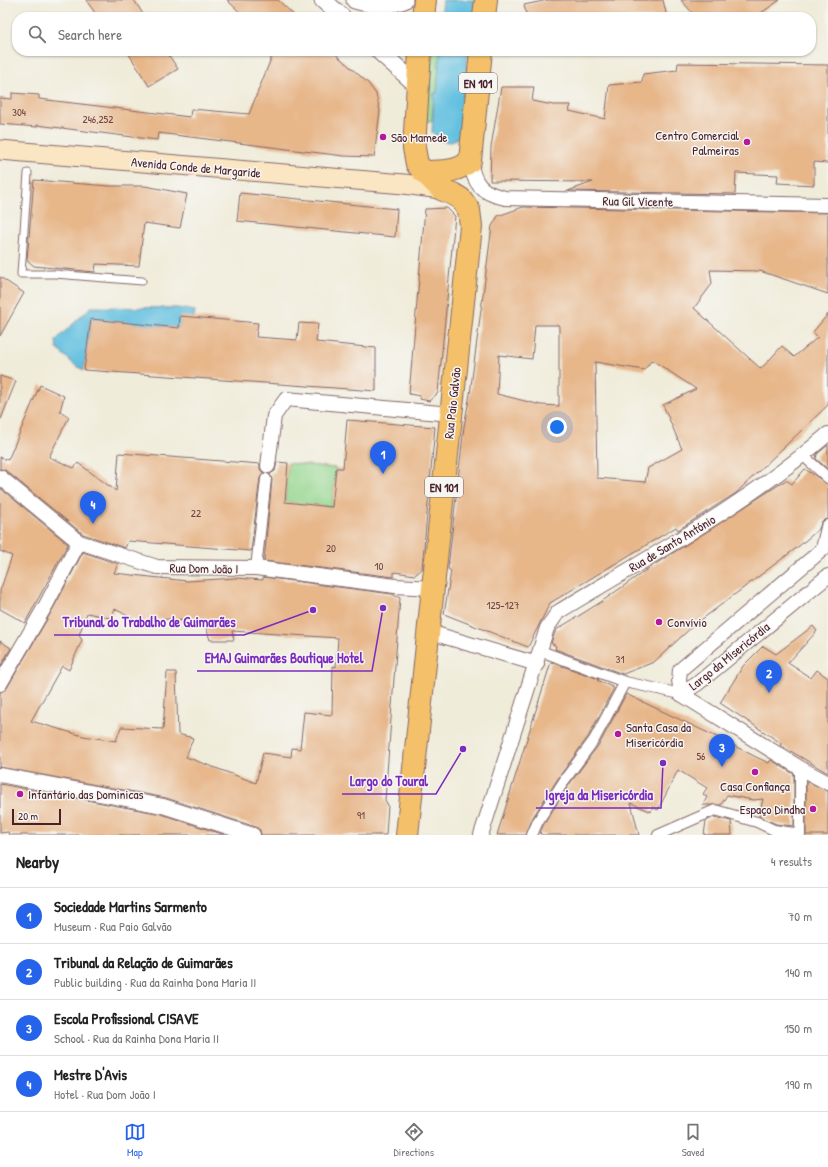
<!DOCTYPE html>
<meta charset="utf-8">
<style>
:root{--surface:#fff;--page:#f2f2f2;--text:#222;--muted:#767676;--line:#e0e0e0;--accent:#2563eb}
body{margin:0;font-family:"Patrick Hand",sans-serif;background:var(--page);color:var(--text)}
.scale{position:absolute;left:12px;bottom:10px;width:49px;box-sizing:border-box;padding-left:4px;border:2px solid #4a1f2b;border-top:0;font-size:11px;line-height:14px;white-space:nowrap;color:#4a1f2b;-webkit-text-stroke:3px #f6f6f2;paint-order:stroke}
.you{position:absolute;left:557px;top:427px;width:14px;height:14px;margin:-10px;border:3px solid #fff;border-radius:50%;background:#1a73e8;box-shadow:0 0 0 6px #1a73e833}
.badge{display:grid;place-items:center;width:26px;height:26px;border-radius:50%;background:var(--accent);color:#fff;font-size:13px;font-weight:700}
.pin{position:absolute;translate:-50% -33px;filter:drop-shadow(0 1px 2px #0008)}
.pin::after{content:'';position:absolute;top:21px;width:14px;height:12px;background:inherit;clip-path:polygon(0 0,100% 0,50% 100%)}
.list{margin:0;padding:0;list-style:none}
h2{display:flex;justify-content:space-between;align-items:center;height:52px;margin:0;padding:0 16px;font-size:17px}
h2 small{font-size:13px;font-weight:400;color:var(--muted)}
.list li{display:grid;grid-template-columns:26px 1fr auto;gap:12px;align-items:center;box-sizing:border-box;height:56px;padding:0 16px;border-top:1px solid var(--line)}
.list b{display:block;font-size:15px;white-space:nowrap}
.list p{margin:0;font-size:13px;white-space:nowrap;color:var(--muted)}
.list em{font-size:13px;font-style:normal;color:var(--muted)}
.icon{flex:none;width:22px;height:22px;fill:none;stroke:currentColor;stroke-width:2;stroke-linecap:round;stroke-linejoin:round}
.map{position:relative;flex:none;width:828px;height:835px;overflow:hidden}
.search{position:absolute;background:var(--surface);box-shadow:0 1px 3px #0004;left:12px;right:12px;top:12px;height:44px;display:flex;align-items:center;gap:10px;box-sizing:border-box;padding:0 14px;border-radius:16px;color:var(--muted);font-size:15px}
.sheet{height:276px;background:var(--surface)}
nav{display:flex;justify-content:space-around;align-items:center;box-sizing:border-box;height:56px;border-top:1px solid var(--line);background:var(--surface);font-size:11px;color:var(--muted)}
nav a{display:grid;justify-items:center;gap:2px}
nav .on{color:var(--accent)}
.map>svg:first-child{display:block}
.green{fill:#94d68e;stroke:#6f7a5c}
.water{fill:#62c0e0;stroke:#567086}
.building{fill:#e7b689;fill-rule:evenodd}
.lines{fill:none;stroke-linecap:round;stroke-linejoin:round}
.service-casing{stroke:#846768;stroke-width:9}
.pedestrian-casing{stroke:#846768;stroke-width:12}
.minor-casing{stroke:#846768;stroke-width:16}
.tertiary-casing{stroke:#846768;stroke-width:19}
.secondary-casing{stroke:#846768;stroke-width:21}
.primary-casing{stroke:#846768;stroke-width:24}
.service{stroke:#fff;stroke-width:7}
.pedestrian{stroke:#fff;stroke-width:10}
.minor{stroke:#fff;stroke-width:14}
.tertiary{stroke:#fff;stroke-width:17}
.secondary{stroke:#fbe6c3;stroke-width:19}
.primary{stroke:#f4c16a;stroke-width:22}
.poi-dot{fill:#b5179e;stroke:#f6f6f2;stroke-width:1.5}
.labels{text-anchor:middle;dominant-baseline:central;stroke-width:3;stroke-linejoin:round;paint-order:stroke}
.number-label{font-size:11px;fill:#714542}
.shield{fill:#f6f6f2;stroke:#7e6067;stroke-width:1}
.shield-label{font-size:12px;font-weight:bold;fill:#4a1f2b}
.poi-label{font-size:13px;fill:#4a1f2b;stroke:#f6f6f2;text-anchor:start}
.street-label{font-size:13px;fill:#4a1f2b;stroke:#f6f6f2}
.leader{fill:none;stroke:#7b2cbf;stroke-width:1.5}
.callout-dot{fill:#7b2cbf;stroke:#f6f6f2;stroke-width:1.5}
.callout-label{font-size:14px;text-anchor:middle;font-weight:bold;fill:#7b2cbf;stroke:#f6f6f2;stroke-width:3;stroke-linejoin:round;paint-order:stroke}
</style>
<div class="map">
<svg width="828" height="835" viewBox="0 0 828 835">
<rect width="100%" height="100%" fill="#f6f6f2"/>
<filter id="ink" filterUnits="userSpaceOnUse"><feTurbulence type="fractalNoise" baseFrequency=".025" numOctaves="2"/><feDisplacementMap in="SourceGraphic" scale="8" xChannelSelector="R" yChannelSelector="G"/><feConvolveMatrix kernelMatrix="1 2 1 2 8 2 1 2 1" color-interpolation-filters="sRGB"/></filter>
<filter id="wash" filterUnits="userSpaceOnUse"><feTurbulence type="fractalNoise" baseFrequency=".012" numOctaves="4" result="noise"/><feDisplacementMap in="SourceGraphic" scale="16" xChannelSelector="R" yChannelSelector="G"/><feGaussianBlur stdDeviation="0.9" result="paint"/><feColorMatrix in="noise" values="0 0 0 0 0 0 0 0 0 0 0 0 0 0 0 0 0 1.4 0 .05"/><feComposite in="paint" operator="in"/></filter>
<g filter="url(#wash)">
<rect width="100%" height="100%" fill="#f0ecda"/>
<g class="green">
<path d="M432 51H440L437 93H434L432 121H426Z"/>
<path d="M288 463 336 468 332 507 285 502Z"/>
</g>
<g class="water">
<path d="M443 0H475L474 17H441Z"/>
<path d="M438 51H471V54H468L464 97H467L462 134 452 142 440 141 432 132 434 93H437L440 51Z"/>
<path d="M91 307 177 308 195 311 194 317 179 328 91 320 84 370 76 366 57 349 56 340Z"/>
</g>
<g id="blocks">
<g class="building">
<path d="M86 0H134L145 17H98Z"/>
<path d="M227 0H278L296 17H245Z"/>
<path d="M548 0H663L667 17H527L524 5Z"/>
<path d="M681 0H780L755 17H696Z"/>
<path d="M127 51H166L178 69 149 86Z"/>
<path d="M274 51H332L368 83 376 94 380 111 374 157 344 156 158 133 157 140 37 125V127L0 124V98L12 99V93L39 95V99L190 117 191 109 249 114Z"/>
<path d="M678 63 828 65V163L814 162V185L777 183 778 175 736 173 735 194 568 191 593 182 490 181 491 147 501 87H534L532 101 553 105H571L569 111 605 119 609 85 642 82 643 74 677 70Z"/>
<path d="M34 180 109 186H145L187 194 180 228 144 223 139 266 96 264 95 272 34 266 27 260Z"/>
<path d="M240 193 397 209 395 237 237 221Z"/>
<path d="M523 207 828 213V294L760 271 710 270 712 284 694 308 761 369 782 346 794 357 818 337 813 332 828 314V405L736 493 678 530 676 527 550 603 528 647 444 614 451 571 448 569 464 426 470 394 492 226 498 216ZM535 325H559V406L541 405 497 394 499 355 532 359ZM652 360 696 389 663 405 682 449 648 468 645 482 597 478 595 362 644 370Z"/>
<path d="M447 208 455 216 438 393 429 401 420 399V396L409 394 425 209Z"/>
<path d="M0 277 24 293 0 336Z"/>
<path d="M180 316 258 323 256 337 297 340 299 323 318 324 316 342 376 348V391L84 370 91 319 179 328Z"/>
<path d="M0 376 16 381 1 419H0Z"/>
<path d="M40 385 64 396 60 411 69 417 49 457 74 468 78 463 116 491 119 453 260 464V469L263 473 260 478 251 551 128 541 125 548 83 534 5 470 0 469V457L8 460Z"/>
<path d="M347 420 435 427 422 569 415 575 394 572V577L264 561 272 480 270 474 275 471 277 462 288 463 285 502 332 507 336 468H343Z"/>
<path d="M828 445V469L816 459 817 454Z"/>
<path d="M805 469 828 484V519L822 521 819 529 799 546 693 626 654 662 623 674 555 649 556 646 551 643 556 630 601 602 649 568 711 529 786 480 792 484Z"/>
<path d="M0 488 68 544 25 623 0 609V591L12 556 0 551Z"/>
<path d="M83 552 118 564 114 573 187 581 236 578 263 580V577L392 594 400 598 385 800 388 805 386 835H261L260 830 256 827 166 798 0 767V692L7 688 53 609ZM115 609 146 626V620L171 619 205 624 210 640H234L232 631 338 638 336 667 333 666 332 715 304 712 300 749 292 748 291 757 263 753 256 783 186 757 193 738 178 734 176 672H167L163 729 121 727 116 741 83 736 31 721 62 666 69 670 82 640 79 635 87 613 110 618Z"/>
<path d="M813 626 817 631 788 663 811 678 817 670 828 678V773L780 745 781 743 720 703 743 666 763 646 776 654Z"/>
<path d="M0 641 11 648 0 667Z"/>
<path d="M551 662 599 679 597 680 614 688 588 737 561 774 533 817 526 835H497Z"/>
<path d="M626 694 721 739 756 757 769 763 771 760 794 774V826L776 824 759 816 763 799 753 800 727 795 721 805H703L707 797 703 794 707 788 678 770 658 810 652 807 651 812 631 803 639 835H542L540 833 544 824 571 782 600 743Z"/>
<path d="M806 781 828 791V835H806Z"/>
<path d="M0 784 161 814 225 835H9L8 832 0 833Z"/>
<path d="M714 817 731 821 732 835H704L706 821Z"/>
</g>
</g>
</g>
<g filter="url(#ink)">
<use href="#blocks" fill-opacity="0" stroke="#846768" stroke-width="1"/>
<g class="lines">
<defs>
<path id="service" d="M28 173 21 274H55L142 281"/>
<g id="pedestrian">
<path d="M808 460 828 478"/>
<path d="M256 568 266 479"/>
<path d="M546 653 625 682 681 694"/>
<path d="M532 835 538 821 566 778 594 740 625 682"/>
<path d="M658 835 715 810 757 822 774 830 800 834"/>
<path d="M800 835V768"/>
</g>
<g id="minor">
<path d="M470 161C474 184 481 193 505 198L828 205"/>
<path d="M268 466 274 416 286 399 451 414"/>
<path d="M0 477 79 542 157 567 256 568 395 586 433 588"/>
<path d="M823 549 828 527"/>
<path d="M429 632 537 664"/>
<path d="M0 684 46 605 79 542"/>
<path d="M681 694 679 680 680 670 823 549"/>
<path d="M681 694 697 684 828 576"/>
<path d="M681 694 800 768 828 783"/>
<path d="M0 775 163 806 253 835"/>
<path d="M481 835 547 628 558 612C650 556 746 505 828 434"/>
</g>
<g id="tertiary">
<path d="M323 0 342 17"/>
<path d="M355 0C373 5 387 7 404 0"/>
<path d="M379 51 417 85"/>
</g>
<path id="secondary" d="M0 150 404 184 441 189"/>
<g id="primary">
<path d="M423 17 425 0"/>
<path d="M484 17 486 0"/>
<path d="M424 172C440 171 457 173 470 161L481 51"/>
<path d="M407 835 471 226 469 210 461 199 453 194 441 189 424 172 417 164 414 148 420 51"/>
</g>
</defs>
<use href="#service" class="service-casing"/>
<use href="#pedestrian" class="pedestrian-casing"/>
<use href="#minor" class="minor-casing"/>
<use href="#tertiary" class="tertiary-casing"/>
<use href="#secondary" class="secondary-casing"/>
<use href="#primary" class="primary-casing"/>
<use href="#service" class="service"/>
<use href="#pedestrian" class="pedestrian"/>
<use href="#minor" class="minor"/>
<use href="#tertiary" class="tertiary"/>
<use href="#secondary" class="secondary"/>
<use href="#primary" class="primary"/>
</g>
</g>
<g class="poi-dot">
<circle cx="383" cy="137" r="4"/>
<circle cx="747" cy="142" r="4"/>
<circle cx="659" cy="622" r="4"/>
<circle cx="618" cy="734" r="4"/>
<circle cx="755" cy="772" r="4"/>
<circle cx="20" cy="794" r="4"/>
<circle cx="813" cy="809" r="4"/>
</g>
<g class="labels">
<g class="number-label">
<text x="19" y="112">304</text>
<text x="98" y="119">246,252</text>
<text x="196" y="513">22</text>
<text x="331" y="548">20</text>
<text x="379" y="566">10</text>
<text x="503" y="605">125-127</text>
<text x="620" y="659">31</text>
<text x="701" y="756">56</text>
<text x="361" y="815">91</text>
</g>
<g class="shield">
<rect x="459" y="73" width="38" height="20" rx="3"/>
<rect x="425" y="477" width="38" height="20" rx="3"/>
</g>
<g class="shield-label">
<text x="478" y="83">EN 101</text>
<text x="444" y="487">EN 101</text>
</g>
<g class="poi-label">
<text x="739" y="135" text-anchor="end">Centro Comercial<tspan x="739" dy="15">Palmeiras</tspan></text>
<text x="391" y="137">São Mamede</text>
<text x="667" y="622">Convívio</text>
<text x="626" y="727">Santa Casa da<tspan x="626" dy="15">Misericórdia</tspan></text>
<text x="755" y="786" text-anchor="middle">Casa Confiança</text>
<text x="28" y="794">Infantário das Dominicas</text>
<text x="805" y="809" text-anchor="end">Espaço Dindha</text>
</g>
<g class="street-label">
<text transform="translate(196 167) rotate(5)">Avenida Conde de Margaride</text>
<text transform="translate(638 201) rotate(1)">Rua Gil Vicente</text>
<text transform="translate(452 403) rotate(-84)">Rua Paio Galvão</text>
<text transform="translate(672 543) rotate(-31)">Rua de Santo António</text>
<text transform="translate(204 568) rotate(1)">Rua Dom João I</text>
<text transform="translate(729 656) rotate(-39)">Largo da Misericórdia</text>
</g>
</g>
<path class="leader" d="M313 610L244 635H54M383 608L372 671H197M463 749L436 794H342M663 763L661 808H536"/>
<g class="callout-dot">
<circle cx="313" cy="610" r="4"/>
<circle cx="383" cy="608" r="4"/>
<circle cx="463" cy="749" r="4"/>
<circle cx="663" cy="763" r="4"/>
</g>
<g class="callout-label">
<text x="149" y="627">Tribunal do Trabalho de Guimarães</text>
<text x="284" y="663">EMAJ Guimarães Boutique Hotel</text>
<text x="389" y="786">Largo do Toural</text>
<text x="599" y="800">Igreja da Misericórdia</text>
</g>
</svg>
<div class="scale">20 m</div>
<div class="you"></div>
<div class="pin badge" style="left:383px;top:474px">1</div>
<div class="pin badge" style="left:769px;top:693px">2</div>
<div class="pin badge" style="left:722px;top:767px">3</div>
<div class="pin badge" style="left:93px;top:524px">4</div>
<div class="search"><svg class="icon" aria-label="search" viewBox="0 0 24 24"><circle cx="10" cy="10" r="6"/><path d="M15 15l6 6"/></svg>Search here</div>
</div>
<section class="sheet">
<h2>Nearby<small>4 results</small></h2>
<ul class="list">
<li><span class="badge">1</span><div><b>Sociedade Martins Sarmento</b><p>Museum · Rua Paio Galvão</p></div><em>70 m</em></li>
<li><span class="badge">2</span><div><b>Tribunal da Relação de Guimarães</b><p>Public building · Rua da Rainha Dona Maria II</p></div><em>140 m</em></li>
<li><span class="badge">3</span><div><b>Escola Profissional CISAVE</b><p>School · Rua da Rainha Dona Maria II</p></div><em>150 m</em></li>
<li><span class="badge">4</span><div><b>Mestre D'Avis</b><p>Hotel · Rua Dom João I</p></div><em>190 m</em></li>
</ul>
</section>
<nav>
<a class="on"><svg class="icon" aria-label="map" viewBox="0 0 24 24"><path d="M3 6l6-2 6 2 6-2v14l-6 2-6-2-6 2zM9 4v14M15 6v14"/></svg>Map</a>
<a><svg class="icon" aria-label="directions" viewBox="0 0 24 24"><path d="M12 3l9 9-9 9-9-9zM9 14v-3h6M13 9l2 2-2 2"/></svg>Directions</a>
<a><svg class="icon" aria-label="saved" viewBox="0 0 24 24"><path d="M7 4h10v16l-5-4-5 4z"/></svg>Saved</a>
</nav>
